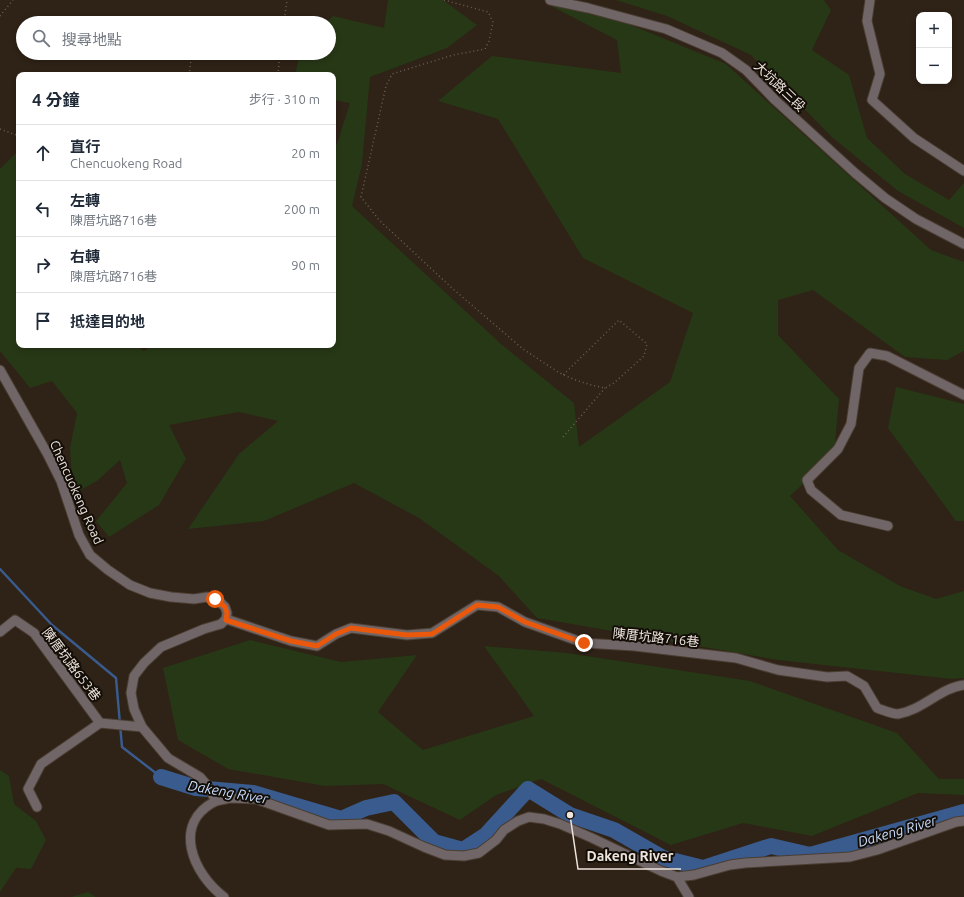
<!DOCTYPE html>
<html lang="zh-TW">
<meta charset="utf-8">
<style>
:root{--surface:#fff;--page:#f2f2f3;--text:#1f2937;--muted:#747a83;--line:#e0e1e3}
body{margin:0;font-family:Ubuntu,"Noto Sans TC",sans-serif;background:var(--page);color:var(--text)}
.controls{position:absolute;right:12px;top:12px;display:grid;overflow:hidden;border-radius:8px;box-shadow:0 2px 6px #0003}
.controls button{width:36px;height:36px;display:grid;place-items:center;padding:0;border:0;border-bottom:1px solid var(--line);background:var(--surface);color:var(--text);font:20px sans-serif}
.stop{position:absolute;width:12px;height:12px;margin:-9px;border:3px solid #ea580c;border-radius:50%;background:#fff}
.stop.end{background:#ea580c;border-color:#fff;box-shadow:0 1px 4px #0008}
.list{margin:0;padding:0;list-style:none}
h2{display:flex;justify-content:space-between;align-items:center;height:52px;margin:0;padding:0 16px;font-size:17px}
h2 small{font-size:13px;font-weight:400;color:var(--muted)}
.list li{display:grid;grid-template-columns:26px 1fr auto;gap:12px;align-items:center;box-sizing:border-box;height:56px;padding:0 16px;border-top:1px solid var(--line)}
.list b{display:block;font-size:15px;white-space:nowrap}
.list p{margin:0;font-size:13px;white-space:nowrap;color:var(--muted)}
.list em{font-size:13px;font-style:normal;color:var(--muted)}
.icon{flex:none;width:22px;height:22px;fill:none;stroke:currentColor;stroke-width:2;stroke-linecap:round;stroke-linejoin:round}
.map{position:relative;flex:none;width:964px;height:897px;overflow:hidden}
.search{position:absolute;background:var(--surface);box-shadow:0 2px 6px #0003;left:16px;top:16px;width:320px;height:44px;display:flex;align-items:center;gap:10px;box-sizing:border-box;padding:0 14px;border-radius:22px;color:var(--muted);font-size:15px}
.panel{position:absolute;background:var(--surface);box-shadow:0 2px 6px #0003;left:16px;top:72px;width:320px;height:276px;border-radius:8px}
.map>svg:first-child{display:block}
.green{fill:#273816}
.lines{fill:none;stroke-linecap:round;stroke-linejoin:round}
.stream{stroke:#395b8d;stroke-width:2.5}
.river{stroke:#395b8d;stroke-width:16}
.minor-casing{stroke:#4a3d32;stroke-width:11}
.path{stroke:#6b5f54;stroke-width:1.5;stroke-dasharray:1 3;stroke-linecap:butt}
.minor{stroke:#716667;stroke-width:9}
.route{stroke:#ea580c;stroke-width:5}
.labels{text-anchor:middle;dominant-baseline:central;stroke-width:4;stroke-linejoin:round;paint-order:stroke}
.street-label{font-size:13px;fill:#eee5dd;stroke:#130d08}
.water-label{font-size:14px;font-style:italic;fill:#c8ddfc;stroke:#130d08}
.leader{fill:none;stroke:#eee5dd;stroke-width:1.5}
.callout-dot{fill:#eee5dd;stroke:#130d08;stroke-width:1.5}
.callout-label{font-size:14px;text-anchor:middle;font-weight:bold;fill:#eee5dd;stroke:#130d08;stroke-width:4;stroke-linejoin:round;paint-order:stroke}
</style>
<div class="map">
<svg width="964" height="897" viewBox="0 0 964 897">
<rect width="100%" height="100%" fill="#2f2216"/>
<g class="green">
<path d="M388 0H443L477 25 447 48 370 77 362 164 352 206 501 344 574 403 579 447 670 382 693 313 583 258 498 119 438 101 492 56 621 73 617 40 547 4 621 21 726 64 931 250 964 262V351L947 360 905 357 813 290 778 300V335L839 399 834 455 790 496 838 550 900 586 936 599 964 591V678L952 679 778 660 537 618 499 576 419 518 354 483 264 521 188 529 239 454 278 421 239 412 169 425 186 459 159 505 109 537 96 521 127 483 120 460 97 481 73 494 70 448 77 413 52 381 30 388 0 351V169L16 153 19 155V345H134L144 351 152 345H333V145L337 144 350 103 333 100V75H295L300 53H329V23H325L333 16 384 28Z"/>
<path d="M616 0H824L831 10 812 50 849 75 867 138 905 174 949 200 964 183V228L898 191 833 138 751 55 667 16Z"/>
<path d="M896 387 964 404V521H956L888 428Z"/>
<path d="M250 640 341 662 417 655 378 712 423 750 534 716 484 646 567 653 750 681 897 733 939 779H964V795L918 793 812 836 743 823 671 845 541 779 496 795 460 820 383 784 325 786 228 769 178 740 163 668Z"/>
<path d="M0 770 9 776 14 804 36 821 46 840 31 869 16 868 0 892Z"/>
<path d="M88 892 96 897H71Z"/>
</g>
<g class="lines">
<path class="stream" d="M0 569 52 625 116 678 122 747 161 777"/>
<path class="river" d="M161 777 196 788 253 793 341 819 366 808 394 802 434 842 463 850 486 835 528 789 570 815 614 830 663 858 703 868 771 846 810 855 964 812"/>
<defs>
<g id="minor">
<path d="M550 0 588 8 666 29 722 53 746 70 775 100 855 173 885 198 916 219 964 244"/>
<path d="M870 0 867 21 880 74 872 100 914 138 964 171"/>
<path d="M0 370 48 455 61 481 79 535 90 555 108 570 130 585 150 593 171 597 194 599 207 597 220 602 225 607 227 613 226 619 221 624 204 629 161 647 144 663 134 676 131 693 134 709 142 727 168 758 200 777 207 785 216 801 230 798 256 799 329 825 367 824 389 831 424 847 445 855 464 856 479 853 496 840 504 830 518 821 529 817 544 819 560 824 592 838 661 871 677 877 694 875 730 865 745 863 850 857 877 850 956 822 964 821"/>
<path d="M888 526 841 515 811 490 807 480 838 449 851 424 859 368 870 353 887 356 964 395"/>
<path d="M226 619 291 641 317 646 336 634 351 628 407 635 432 633 477 605 498 607 525 622 584 643 634 646 736 658 778 670 827 677 847 676 864 686 877 708C883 710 892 714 898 714 923 710 940 688 964 685"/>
<path d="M0 632 15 620 34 633 100 723 142 727"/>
<path d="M216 801C171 823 193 874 224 897"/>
<path d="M37 807 28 789 41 764 100 723"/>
<path d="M677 877 689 897"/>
</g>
</defs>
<use href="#minor" class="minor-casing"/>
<g class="path">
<path d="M444 0 488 12 493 22 489 41 485 49 453 55 392 74 386 86 361 197 379 220 453 289 523 349 558 372C573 380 589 385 605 388L614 383 644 356 647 344 619 320 563 375"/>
<path d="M0 16 13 0"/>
<path d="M284 23 287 0"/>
<path d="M189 75 192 53"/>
<path d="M278 75 280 53"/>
<path d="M0 129 19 136"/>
<path d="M122 345 144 347 152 345"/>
<path d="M563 437 605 388"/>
</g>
<use href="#minor" class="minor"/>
</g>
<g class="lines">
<path class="route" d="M215 599 225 607 227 613 226 620 291 641 317 646 336 634 351 628 407 635 432 634 477 605 498 607 525 622 584 643"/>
</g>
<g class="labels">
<g class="street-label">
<text transform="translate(780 86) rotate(44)">大坑路三段</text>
<text transform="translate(77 492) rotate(66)">Chencuokeng Road</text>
<text transform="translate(656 637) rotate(6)">陳厝坑路716巷</text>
<text transform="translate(72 664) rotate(53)">陳厝坑路653巷</text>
</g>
<g class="water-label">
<text transform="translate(228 792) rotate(10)">Dakeng River</text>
<text transform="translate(897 831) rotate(-16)">Dakeng River</text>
</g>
</g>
<path class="leader" d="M570 815L578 869H681"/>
<circle class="callout-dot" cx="570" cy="815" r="4"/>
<g class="callout-label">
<text x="630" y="861">Dakeng River</text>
</g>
</svg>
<div class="controls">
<button>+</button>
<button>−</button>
</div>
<div class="stop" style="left:215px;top:599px"></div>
<div class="stop end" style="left:584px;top:643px"></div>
<div class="search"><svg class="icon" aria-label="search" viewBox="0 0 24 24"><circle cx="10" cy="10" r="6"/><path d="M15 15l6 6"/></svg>搜尋地點</div>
<section class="panel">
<h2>4 分鐘<small>步行 · 310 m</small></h2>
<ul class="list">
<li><svg class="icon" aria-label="ahead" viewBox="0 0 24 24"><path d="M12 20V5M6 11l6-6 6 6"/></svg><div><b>直行</b><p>Chencuokeng Road</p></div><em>20 m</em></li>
<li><svg class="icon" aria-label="left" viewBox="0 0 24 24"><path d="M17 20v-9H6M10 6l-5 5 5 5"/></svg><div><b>左轉</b><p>陳厝坑路716巷</p></div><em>200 m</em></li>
<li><svg class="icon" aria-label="right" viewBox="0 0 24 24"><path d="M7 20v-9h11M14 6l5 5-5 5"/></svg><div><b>右轉</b><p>陳厝坑路716巷</p></div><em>90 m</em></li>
<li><svg class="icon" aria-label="arrive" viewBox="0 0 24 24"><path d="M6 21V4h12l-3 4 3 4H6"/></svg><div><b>抵達目的地</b></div></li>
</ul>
</section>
</div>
